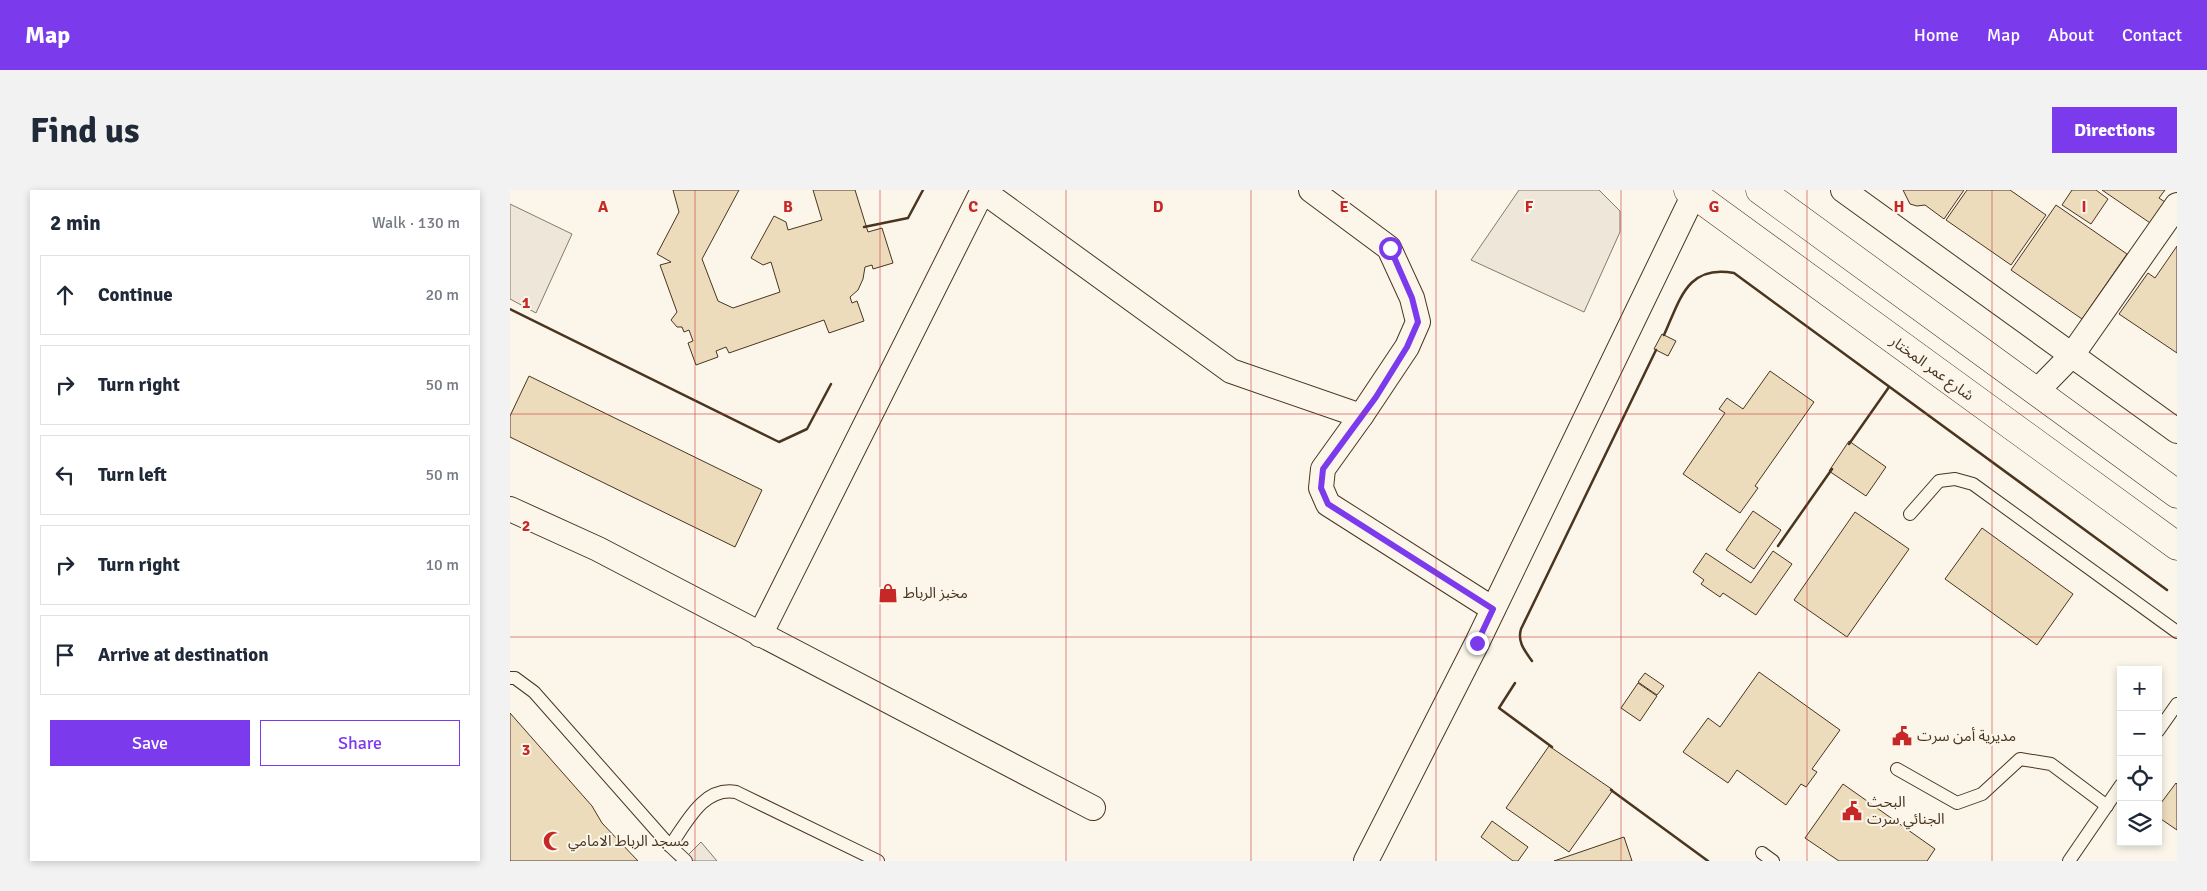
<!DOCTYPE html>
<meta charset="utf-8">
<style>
:root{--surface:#fff;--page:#f2f2f3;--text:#1f2937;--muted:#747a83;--line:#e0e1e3;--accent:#7c3aed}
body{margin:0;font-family:Signika,"Noto Sans Arabic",sans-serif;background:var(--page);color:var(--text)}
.controls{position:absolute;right:15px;bottom:15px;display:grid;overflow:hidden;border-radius:0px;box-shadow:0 2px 8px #0003}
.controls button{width:45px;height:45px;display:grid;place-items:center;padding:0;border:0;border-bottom:1px solid var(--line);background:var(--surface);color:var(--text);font:25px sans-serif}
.stop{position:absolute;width:15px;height:15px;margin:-11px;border:4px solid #7c3aed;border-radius:50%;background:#fff}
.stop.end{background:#7c3aed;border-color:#fff;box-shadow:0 1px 5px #0008}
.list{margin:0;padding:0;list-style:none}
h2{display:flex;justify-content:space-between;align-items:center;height:65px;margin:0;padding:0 20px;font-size:21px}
h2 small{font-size:16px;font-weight:400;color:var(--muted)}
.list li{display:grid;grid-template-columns:32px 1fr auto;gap:15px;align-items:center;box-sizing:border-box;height:80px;margin:0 10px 10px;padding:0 10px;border:1px solid var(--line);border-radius:0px}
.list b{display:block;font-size:19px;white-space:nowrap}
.list em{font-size:16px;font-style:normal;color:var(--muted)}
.actions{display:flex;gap:10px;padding:15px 20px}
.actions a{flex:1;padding:11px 0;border:1px solid var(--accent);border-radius:0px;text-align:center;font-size:18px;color:var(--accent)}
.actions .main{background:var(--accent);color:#fff}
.icon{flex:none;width:28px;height:28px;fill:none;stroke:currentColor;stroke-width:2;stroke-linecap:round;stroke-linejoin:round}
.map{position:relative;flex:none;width:1667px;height:671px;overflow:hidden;border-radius:0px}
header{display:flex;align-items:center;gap:30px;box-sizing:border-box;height:70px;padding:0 25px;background:var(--accent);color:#fff}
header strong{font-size:24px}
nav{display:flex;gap:28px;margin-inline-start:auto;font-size:18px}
.intro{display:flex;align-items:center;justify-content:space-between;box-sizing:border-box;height:120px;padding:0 30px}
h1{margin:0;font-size:35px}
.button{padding:12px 22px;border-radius:0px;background:var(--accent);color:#fff;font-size:18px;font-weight:700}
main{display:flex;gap:30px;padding:0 30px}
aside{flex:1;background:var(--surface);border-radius:0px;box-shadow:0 2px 8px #0003}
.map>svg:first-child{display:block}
.green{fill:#ede6d9;stroke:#887966}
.parking{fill:#ede7d9;stroke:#887966}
.building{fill:#ecdcbc;stroke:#4a3520}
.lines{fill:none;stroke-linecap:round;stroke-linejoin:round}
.service-casing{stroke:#4a3520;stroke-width:14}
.minor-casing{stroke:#4a3520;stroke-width:26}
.primary-casing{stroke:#4a3520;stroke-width:29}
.service{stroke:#fbf6e9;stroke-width:12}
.minor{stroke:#fbf6e9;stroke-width:24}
.primary{stroke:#fbf6e9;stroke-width:28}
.wall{stroke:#4a3520;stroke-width:2.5}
.route{stroke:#7c3aed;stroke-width:6}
.grid{fill:none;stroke:#c62828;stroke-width:1;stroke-opacity:0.55}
.labels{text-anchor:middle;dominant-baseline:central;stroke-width:4;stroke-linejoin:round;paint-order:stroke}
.street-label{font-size:15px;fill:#4a3520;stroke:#fbf6e9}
.poi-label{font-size:15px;fill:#4a3520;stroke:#fbf6e9;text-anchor:start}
.grid-label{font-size:16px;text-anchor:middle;font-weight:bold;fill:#c62828;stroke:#fbf6e9;stroke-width:4;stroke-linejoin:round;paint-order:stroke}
</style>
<header>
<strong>Map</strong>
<nav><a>Home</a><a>Map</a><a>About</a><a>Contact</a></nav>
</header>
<div class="intro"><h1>Find us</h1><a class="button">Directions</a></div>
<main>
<aside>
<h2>2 min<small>Walk · 130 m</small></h2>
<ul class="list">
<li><svg class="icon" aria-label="ahead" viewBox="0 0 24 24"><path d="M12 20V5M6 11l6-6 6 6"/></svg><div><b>Continue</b></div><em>20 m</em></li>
<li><svg class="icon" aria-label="right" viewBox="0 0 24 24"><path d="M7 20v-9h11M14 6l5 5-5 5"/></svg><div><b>Turn right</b></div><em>50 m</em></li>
<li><svg class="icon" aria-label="left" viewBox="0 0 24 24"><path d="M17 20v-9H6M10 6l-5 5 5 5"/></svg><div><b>Turn left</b></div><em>50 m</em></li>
<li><svg class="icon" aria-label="right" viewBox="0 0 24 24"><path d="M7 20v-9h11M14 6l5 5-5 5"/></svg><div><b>Turn right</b></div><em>10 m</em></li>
<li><svg class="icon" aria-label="arrive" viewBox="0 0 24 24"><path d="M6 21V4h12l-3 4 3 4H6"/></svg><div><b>Arrive at destination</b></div></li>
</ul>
<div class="actions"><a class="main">Save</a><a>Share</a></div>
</aside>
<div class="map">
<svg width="1667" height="671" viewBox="0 0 1667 671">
<rect width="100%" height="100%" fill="#fbf6e9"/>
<g class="green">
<path d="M1009 0H1089L1110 21V42L1074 122 961 70Z"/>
<path d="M0 14 62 44 26 123 0 109Z"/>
</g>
<path class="parking" d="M191 652 207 671H172Z"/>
<g class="building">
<path d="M163 0H229L192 69 208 111 223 118 270 102 261 72 253 75 241 68 264 26 276 32 278 40 312 30 303 0H345L358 42 372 38 383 73 363 79 362 75 355 77 353 89 348 100 340 107 342 113 347 111 354 131 319 143 314 130 219 163 216 157 206 161 208 167 186 175 178 153 183 151 179 140 174 142 172 137H167L161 130 167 122 150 75 161 72 147 64 169 22Z"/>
<path d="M1393 0H1454L1434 29 1415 15 1407 16 1400 14Z"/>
<path d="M1457 0H1500L1536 25 1501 75 1436 30Z"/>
<path d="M1562 0H1586L1598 9 1581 34 1552 15Z"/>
<path d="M1592 0H1655L1649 8 1661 16 1646 37Z"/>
<path d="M1546 15 1617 64 1572 129 1501 80Z"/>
<path d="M1667 56V163L1609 124 1638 83 1645 88Z"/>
<path d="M1152 144 1166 151 1158 166 1144 159Z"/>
<path d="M1260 181 1304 212 1245 296 1248 298 1230 323 1173 284 1215 223 1209 219 1217 208 1233 219Z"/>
<path d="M19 186 252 300 225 357 0 247V226Z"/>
<path d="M1339 251 1376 277 1356 306 1319 281Z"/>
<path d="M1243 321 1271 340 1244 379 1216 360Z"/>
<path d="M1345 322 1399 359 1337 447 1284 410Z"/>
<path d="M1472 338 1563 404 1527 455 1435 389Z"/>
<path d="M1263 361 1282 374 1246 425 1213 403 1210 407 1191 394 1194 390 1183 382 1196 363 1241 393Z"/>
<path d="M1249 482 1330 540 1302 579 1307 582 1296 597 1291 594 1276 615 1227 580 1218 593 1173 562 1198 528 1210 537Z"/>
<path d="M1135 483 1154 496 1147 505 1128 492Z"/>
<path d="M1128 493 1147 506 1130 531 1111 518Z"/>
<path d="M0 523 82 616 92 633 128 671H0Z"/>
<path d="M1039 556 1103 600 1059 662 996 618Z"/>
<path d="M1666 593 1667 594V640L1648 627V617Z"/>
<path d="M1333 594 1425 659 1417 671H1329L1295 648Z"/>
<path d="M982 631 1018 657 1008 671H1003L971 647Z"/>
<path d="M1114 647 1122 671H1044Z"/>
</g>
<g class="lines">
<defs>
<g id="service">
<path d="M1400 324 1429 291 1445 289 1463 294 1667 442"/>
<path d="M0 488H5L24 502 160 656 176 671"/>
<path d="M1648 541 1667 514"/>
<path d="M1387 579 1447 613 1472 604 1510 569 1541 574 1597 616"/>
<path d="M160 656C176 634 193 596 226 602L368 671"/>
<path d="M1252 663 1263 671"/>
<path d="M1559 671 1611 595"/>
</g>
<g id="minor">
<path d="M1333 0 1667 241"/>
<path d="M473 1 721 181 851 226 897 157 908 132 902 108 879 58 801 0"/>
<path d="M1526 202 1562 165 1667 15"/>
<path d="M851 226 813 279 811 298 818 314 983 419"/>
<path d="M0 319 88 359 583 618"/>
<path d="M250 445 473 0"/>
<path d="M856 671 967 453 1184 4"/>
</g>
<g id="primary">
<path d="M1178 0 1667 356"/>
<path d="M1250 0 1667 304"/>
</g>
</defs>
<use href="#service" class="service-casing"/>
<use href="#minor" class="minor-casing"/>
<use href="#primary" class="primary-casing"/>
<use href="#service" class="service"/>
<use href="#minor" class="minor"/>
<use href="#primary" class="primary"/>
<g class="wall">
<path d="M354 37 398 28 413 0"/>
<path d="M0 119 269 252 297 239 321 194"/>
<path d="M1154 145C1170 110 1177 74 1224 83L1657 400"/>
<path d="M1339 254 1379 197"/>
<path d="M1268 356 1322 279"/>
<path d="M1022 471C1015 461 1007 452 1011 439L1146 160"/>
<path d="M1005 493 989 518 1042 557"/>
<path d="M1101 600 1198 671"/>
</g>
</g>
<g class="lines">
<path class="route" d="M880 58 902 108 908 132 897 157 866 207 813 279 811 298 818 314 983 419 967 453"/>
</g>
<path class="grid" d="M185 0V671M370 0V671M556 0V671M741 0V671M926 0V671M1111 0V671M1297 0V671M1482 0V671M0 224H1667M0 447H1667"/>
<defs>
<symbol id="shop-bare" viewBox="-9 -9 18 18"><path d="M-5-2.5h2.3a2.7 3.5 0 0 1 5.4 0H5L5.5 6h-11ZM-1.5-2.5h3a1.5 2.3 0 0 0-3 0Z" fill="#c62828" stroke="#fbf6e9" stroke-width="2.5" paint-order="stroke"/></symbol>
<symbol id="civic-bare" viewBox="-9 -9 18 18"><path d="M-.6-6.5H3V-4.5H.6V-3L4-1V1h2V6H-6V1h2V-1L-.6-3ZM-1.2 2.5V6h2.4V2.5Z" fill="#c62828" stroke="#fbf6e9" stroke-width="2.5" paint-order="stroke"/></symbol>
<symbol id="mosque-bare" viewBox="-9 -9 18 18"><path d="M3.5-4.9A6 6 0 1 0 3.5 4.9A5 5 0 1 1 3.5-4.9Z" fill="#c62828" stroke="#fbf6e9" stroke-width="2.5" paint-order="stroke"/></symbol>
</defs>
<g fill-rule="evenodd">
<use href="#shop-bare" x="364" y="389" width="28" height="28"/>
<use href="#civic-bare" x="1378" y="532" width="28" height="28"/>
<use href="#civic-bare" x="1328" y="607" width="28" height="28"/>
<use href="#mosque-bare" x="29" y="637" width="28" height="28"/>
</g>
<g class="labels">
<g class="street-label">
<text transform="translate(1422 178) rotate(36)">شارع عمر المختار</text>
</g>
<g class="poi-label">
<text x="393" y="403">مخبز الرباط</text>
<text x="1407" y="546">مديرية أمن سرت</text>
<text x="1357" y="612">البحث<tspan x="1357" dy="17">الجنائي سرت</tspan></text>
<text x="58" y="651">مسجد الرباط الامامي</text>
</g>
</g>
<g class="grid-label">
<text x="93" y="22">A</text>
<text x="278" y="22">B</text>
<text x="463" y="22">C</text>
<text x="648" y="22">D</text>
<text x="834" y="22">E</text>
<text x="1019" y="22">F</text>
<text x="1204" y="22">G</text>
<text x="1389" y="22">H</text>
<text x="1574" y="22">I</text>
<text x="16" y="118">1</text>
<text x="16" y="341">2</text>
<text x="16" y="565">3</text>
</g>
</svg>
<div class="controls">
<button>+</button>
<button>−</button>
<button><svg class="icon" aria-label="locate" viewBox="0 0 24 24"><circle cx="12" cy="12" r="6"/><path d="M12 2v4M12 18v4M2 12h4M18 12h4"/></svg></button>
<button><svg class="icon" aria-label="layers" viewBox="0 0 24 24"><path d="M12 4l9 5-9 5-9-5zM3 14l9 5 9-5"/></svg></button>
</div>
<div class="stop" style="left:880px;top:58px"></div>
<div class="stop end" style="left:967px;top:453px"></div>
</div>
</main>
